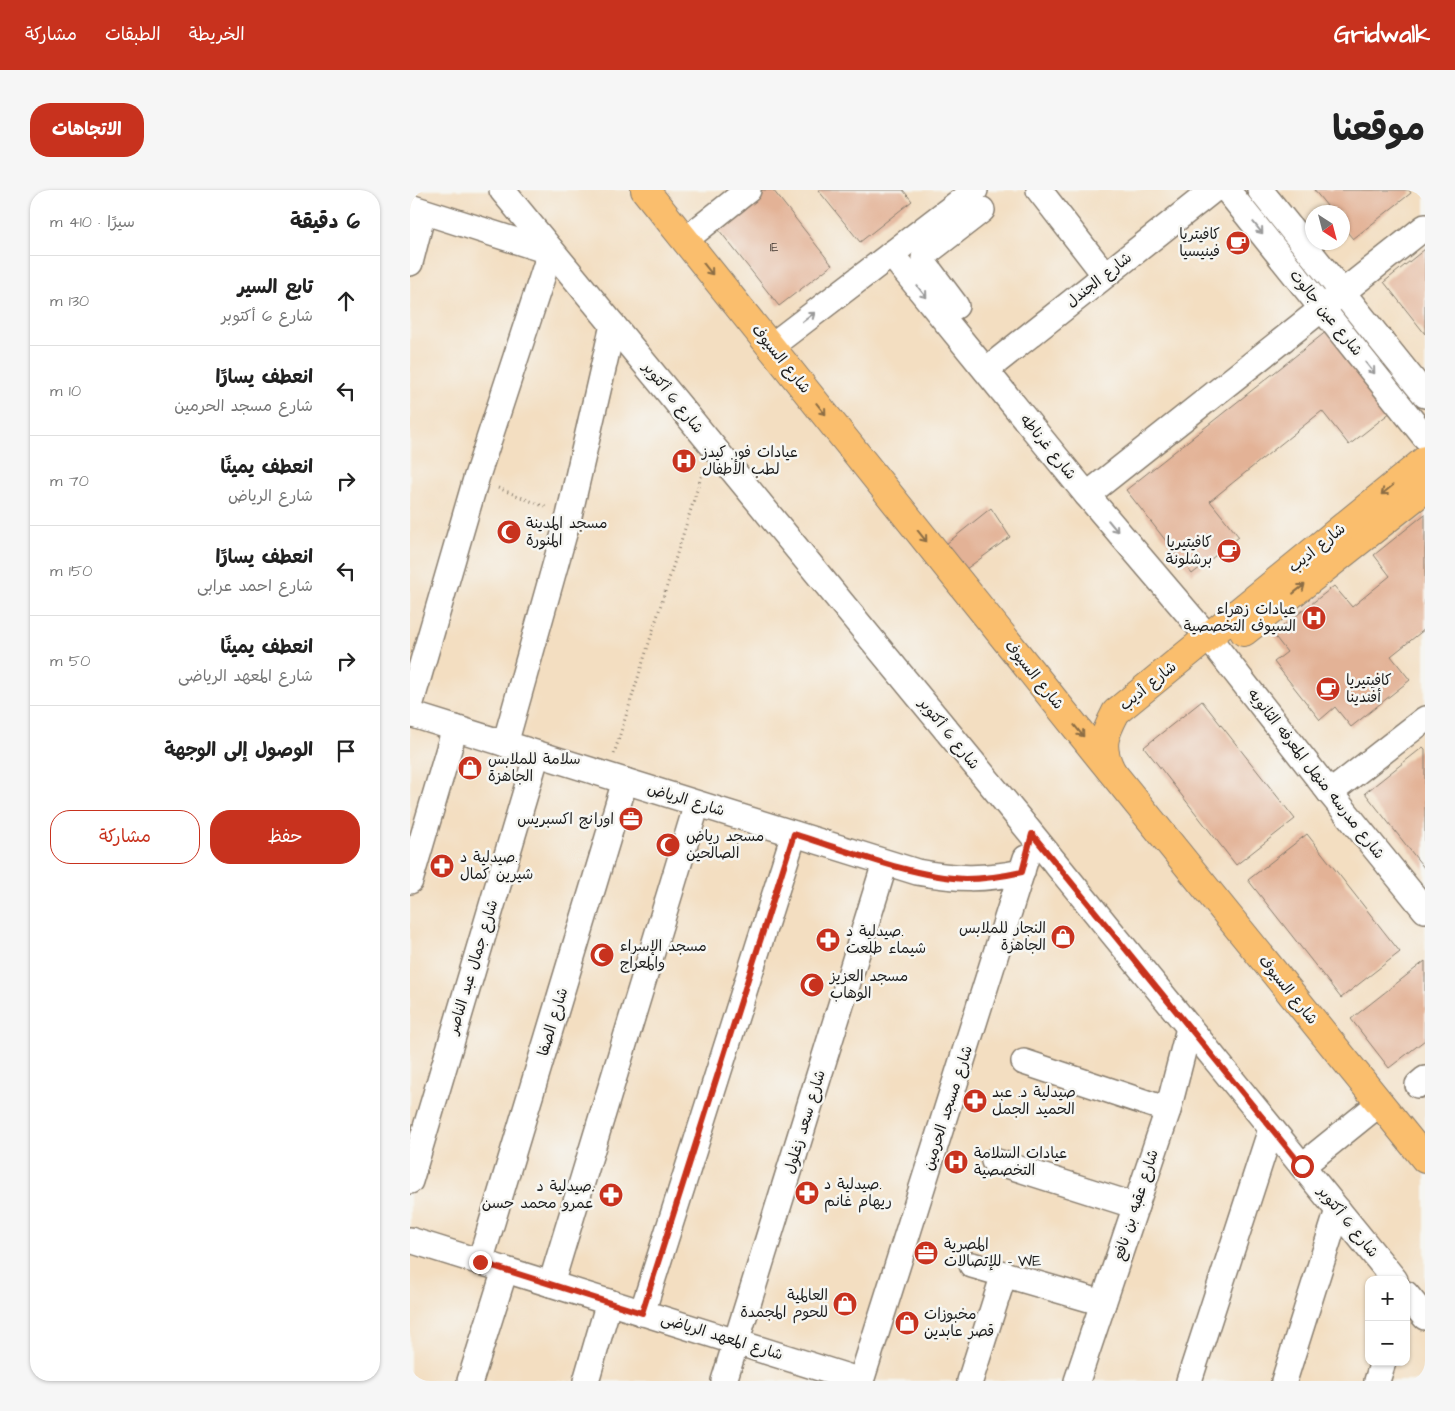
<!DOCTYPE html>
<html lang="ar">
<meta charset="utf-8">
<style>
:root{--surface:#fff;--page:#f6f6f6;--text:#222;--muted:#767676;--line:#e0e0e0;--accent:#c8321e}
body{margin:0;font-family:"Architects Daughter","Playpen Sans Arabic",sans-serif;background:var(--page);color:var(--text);direction:rtl}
.controls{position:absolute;right:15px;bottom:15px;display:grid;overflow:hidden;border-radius:10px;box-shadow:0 1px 4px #0004}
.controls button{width:45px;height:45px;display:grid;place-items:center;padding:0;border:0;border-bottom:1px solid var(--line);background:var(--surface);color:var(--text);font:25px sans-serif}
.compass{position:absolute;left:895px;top:15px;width:45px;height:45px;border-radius:50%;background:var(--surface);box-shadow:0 1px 4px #0004;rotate:144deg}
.stop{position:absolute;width:15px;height:15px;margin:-11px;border:4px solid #c8321e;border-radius:50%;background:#fff}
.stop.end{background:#c8321e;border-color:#fff;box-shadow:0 1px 5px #0008}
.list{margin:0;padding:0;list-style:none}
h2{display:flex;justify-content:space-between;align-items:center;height:65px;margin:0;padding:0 20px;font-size:21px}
h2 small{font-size:16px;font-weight:400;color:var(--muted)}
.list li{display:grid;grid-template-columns:32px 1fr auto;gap:15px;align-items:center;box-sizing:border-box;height:90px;padding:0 20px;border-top:1px solid var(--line)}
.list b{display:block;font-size:19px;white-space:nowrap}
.list p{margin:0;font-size:16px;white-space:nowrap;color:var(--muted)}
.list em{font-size:16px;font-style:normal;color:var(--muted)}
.actions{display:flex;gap:10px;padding:15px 20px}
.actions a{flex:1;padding:11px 0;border:1px solid var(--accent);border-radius:20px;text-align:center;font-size:18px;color:var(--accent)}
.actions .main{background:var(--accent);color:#fff}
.icon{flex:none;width:28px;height:28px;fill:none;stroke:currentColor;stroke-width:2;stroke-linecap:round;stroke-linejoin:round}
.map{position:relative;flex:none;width:1015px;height:1191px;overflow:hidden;direction:ltr;border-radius:20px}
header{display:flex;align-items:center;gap:30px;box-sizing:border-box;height:70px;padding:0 25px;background:var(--accent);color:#fff}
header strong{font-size:24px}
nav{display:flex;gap:28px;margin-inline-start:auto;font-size:18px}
.intro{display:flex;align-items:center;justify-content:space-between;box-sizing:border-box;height:120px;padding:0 30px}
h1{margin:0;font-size:35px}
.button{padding:12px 22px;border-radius:20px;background:var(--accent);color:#fff;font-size:18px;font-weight:700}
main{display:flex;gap:30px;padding:0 30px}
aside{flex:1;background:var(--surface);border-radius:20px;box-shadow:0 1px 4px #0004}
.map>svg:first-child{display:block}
.building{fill:#e3b296}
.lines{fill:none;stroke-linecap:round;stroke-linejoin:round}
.minor-casing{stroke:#887d6e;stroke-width:28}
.major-casing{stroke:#887d6e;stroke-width:30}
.path{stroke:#887d6e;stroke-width:3;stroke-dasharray:1 4;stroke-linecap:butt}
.minor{stroke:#fff;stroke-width:25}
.major{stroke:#fabe6d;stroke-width:28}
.oneway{stroke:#999}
.oneway2{stroke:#8b6d44}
.route{stroke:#c8321e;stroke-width:6}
.labels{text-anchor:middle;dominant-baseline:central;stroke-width:5;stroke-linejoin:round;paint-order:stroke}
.number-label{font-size:12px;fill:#4e423a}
.poi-label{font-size:15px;fill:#1c1c1c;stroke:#f6f6f2;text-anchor:start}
.street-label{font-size:15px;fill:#1c1c1c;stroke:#f6f6f2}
</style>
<header>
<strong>Gridwalk</strong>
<nav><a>الخريطة</a><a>الطبقات</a><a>مشاركة</a></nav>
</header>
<div class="intro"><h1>موقعنا</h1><a class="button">الاتجاهات</a></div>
<main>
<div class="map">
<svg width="1015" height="1191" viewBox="0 0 1015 1191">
<rect width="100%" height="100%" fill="#f6f6f2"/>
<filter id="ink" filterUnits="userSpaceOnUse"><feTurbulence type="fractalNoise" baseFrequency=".02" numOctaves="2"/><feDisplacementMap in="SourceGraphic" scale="10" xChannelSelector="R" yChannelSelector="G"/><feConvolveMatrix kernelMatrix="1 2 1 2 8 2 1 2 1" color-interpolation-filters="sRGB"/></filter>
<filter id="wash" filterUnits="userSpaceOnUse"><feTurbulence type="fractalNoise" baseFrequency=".0096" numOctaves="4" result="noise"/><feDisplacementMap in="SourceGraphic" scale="20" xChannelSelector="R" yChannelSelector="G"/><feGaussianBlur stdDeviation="1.12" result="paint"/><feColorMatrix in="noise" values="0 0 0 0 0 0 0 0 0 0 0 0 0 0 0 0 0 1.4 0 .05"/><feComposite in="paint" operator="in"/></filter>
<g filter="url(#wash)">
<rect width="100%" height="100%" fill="#f3dec1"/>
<g id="blocks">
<g class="building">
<path d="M350 0H363L422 75 369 116 305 35Z"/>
<path d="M408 0H493L502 11 450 52Z"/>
<path d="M904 0H999L1001 3 943 49 932 36V22H922Z"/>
<path d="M1015 59V144L974 92Z"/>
<path d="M922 137 986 218 939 255 912 221 800 311 829 347 782 384 716 300Z"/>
<path d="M581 318 600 347 552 382 531 358Z"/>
<path d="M1015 324V439L981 466 1000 490 941 537 925 517 910 530 864 472 877 462 863 444 924 396 942 417 980 386 964 365Z"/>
<path d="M792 511 885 629 826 675 734 557Z"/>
<path d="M1013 557 1015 559V679L955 603Z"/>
<path d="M897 644 990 762 931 808 838 690Z"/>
<path d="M1015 771V850L979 878 941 829Z"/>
</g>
</g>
</g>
<g filter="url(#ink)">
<use href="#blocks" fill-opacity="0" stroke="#887d6e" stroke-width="1"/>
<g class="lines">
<defs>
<g id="minor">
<path d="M92 0 607 626 985 1090"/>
<path d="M629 0 695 85"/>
<path d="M817 0 1015 247"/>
<path d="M850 0 1015 205"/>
<path d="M0 17 141 62"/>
<path d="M275 50 338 0"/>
<path d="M481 64 677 305 798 447 920 603 1015 720"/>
<path d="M0 73 13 22"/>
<path d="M546 116 516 76 514 68 519 61 572 20"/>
<path d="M360 157 565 0"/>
<path d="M576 180 803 0"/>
<path d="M677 305 1015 37"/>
<path d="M0 516 66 289 141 60"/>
<path d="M0 524 507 682C545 689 574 690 612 682"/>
<path d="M95 554 159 326 203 135"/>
<path d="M920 603 1015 529"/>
<path d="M0 691 45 538"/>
<path d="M614 872 758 920"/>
<path d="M1008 895 1015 889"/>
<path d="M584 971 726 1016"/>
<path d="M892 976 970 913"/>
<path d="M0 991 127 564"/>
<path d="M0 1050 451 1191"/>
<path d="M70 1072 215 591"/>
<path d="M562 1075 693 1113"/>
<path d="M141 1094 287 614"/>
<path d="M996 1104 1015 1127"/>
<path d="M232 1123 384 644"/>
<path d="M60 1191 95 1080"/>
<path d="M176 1191 199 1112"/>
<path d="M314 1191 475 673"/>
<path d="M451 1191 616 668"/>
<path d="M560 1191 594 1084"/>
<path d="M667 1191 758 920 779 838"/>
<path d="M779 1191 861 939"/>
<path d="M874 1191 928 1020"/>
<path d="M967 1191 973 1172"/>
</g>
<g id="major">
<path d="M235 0 685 561 1015 969"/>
<path d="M834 442 1015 299"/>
<path d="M701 580C689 556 694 545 706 522L1015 270"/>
</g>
</defs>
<use href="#minor" class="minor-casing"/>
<use href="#major" class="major-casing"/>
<g class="path">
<path d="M88 298 138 318"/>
<path d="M204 564 293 281"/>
</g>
<use href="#minor" class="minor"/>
<use href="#major" class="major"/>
</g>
<defs><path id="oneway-shaft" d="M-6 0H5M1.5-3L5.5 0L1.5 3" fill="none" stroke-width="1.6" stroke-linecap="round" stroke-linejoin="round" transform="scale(1.25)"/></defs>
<g class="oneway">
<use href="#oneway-shaft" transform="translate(848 38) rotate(51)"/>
<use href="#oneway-shaft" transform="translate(512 102) rotate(51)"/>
<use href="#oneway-shaft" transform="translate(399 127) rotate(-37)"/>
<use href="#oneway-shaft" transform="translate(960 178) rotate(51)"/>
<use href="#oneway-shaft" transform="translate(703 336) rotate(50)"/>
</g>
<g class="oneway2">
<use href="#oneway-shaft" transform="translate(298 79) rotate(51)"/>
<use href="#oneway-shaft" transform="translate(411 219) rotate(51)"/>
<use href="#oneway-shaft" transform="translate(977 300) rotate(141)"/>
<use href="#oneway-shaft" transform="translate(512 346) rotate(51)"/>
<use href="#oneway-shaft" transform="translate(889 399) rotate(-38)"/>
<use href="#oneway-shaft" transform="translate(669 541) rotate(51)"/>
</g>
</g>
<g class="lines" filter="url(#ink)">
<path class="route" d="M70 1072 232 1123 384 644C436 660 502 687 555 689 574 689 594 686 612 682L622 644 892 976"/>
</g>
<defs>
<symbol id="cafe-disc" viewBox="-11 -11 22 22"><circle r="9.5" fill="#c8321e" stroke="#f6f6f2"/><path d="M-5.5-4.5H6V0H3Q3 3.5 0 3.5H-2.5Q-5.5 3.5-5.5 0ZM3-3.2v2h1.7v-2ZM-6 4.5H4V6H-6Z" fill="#fff"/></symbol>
<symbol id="hospital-disc" viewBox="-11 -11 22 22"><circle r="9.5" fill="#c8321e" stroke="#f6f6f2"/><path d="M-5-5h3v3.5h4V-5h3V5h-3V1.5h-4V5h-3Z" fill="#fff"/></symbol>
<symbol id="mosque-disc" viewBox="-11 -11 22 22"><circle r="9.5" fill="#c8321e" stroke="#f6f6f2"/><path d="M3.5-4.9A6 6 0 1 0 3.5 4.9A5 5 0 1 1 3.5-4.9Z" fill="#fff"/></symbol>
<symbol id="shop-disc" viewBox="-11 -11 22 22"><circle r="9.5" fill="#c8321e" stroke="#f6f6f2"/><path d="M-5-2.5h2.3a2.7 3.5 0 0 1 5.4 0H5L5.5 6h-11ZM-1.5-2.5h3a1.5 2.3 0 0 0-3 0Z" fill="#fff"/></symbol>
<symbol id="office-disc" viewBox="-11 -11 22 22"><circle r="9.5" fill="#c8321e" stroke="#f6f6f2"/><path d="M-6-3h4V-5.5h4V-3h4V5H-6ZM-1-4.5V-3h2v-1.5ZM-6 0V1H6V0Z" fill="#fff"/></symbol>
<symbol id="pharmacy-disc" viewBox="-11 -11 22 22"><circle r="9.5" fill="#c8321e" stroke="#f6f6f2"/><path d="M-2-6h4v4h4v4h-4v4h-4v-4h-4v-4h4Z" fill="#fff"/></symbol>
</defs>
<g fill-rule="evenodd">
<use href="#cafe-disc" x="814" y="39" width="28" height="28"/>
<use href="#hospital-disc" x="260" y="257" width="28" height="28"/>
<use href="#mosque-disc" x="85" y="328" width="28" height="28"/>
<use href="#cafe-disc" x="805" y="347" width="28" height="28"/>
<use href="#hospital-disc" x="890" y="414" width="28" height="28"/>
<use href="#cafe-disc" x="904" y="485" width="28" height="28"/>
<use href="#shop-disc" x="46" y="564" width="28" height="28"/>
<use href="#office-disc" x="207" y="615" width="28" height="28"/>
<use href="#mosque-disc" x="244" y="641" width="28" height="28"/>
<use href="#pharmacy-disc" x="18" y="662" width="28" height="28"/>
<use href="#shop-disc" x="639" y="733" width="28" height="28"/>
<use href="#pharmacy-disc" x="404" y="736" width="28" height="28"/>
<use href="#mosque-disc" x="178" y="751" width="28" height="28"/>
<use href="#mosque-disc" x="388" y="781" width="28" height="28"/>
<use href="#pharmacy-disc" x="551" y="897" width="28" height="28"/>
<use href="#hospital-disc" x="532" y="958" width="28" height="28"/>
<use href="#pharmacy-disc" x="383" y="989" width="28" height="28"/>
<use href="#pharmacy-disc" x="187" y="991" width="28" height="28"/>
<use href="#office-disc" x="502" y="1049" width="28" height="28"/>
<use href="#shop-disc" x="421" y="1100" width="28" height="28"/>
<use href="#shop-disc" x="483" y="1119" width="28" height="28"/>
</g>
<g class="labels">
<g class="number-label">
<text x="364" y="57">1E</text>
</g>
<g class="poi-label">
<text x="810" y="44" text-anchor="end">كافيتريا<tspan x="810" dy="17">فينيسيا</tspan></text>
<text x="292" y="262">عيادات فور كيدز<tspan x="292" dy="17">لطب الأطفال</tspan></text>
<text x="116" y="333">مسجد المدينة<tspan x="116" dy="17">المنورة</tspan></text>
<text x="802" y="352" text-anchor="end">كافيتيريا<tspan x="802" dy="17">برشلونة</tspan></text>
<text x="886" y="419" text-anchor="end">عيادات زهراء<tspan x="886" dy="17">السيوف التخصصية</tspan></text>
<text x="936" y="490">كافيتيريا<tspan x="936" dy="17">أفندينا</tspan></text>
<text x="78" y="569">سلامة للملابس<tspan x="78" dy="17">الجاهزة</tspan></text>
<text x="204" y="629" text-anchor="end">اورانج اكسبريس</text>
<text x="276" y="646">مسجد رياض<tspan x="276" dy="17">الصالحين</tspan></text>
<text x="50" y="667">صيدلية د.<tspan x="50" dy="17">شيرين كمال</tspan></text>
<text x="636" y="738" text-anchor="end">النجار للملابس<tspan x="636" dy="17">الجاهزة</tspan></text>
<text x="436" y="741">صيدلية د.<tspan x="436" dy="17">شيماء طلعت</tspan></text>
<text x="210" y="756">مسجد الإسراء<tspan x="210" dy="17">والمعراج</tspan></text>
<text x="420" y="786">مسجد العزيز<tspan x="420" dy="17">الوهاب</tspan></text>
<text x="582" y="902">صيدلية د. عبد<tspan x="582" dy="17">الحميد الجمل</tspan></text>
<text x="564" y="963">عيادات السلامة<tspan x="564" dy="17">التخصصية</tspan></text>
<text x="414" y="994">صيدلية د.<tspan x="414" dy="17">ريهام غانم</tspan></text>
<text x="184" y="996" text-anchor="end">صيدلية د.<tspan x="184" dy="17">عمرو محمد حسن</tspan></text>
<text x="534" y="1054">المصرية<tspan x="534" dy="17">للإتصالات - WE</tspan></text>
<text x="418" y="1105" text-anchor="end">العالمية<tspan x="418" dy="17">للحوم المجمدة</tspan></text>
<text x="514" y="1124">مخبوزات<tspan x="514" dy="17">قصر عابدين</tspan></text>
</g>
<g class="street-label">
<text transform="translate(689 90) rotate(-38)">شارع الجندل</text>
<text transform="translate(916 123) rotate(51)">شارع عين جالوت</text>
<text transform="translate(371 169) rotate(51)">شارع السيوف</text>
<text transform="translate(263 208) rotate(51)">شارع 6 أكتوبر</text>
<text transform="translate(638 257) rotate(51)">شارع غرناطه</text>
<text transform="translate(907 358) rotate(-39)">شارع اديب</text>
<text transform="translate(624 485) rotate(51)">شارع السيوف</text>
<text transform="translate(738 496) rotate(-39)">شارع أديب</text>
<text transform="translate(539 544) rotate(51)">شارع 6 أكتوبر</text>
<text transform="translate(906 584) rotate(52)">شارع مدرسه منهل المعرفه الثانويه</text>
<text transform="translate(276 610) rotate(17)">شارع الرياض</text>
<text transform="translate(63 777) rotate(-73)">شارع جمال عبد الناصر</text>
<text transform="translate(878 800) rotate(51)">شارع السيوف</text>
<text transform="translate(143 832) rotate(-73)">شارع الصفا</text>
<text transform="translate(538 918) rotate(-72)">شارع مسجد الحرمين</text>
<text transform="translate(395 932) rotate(-73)">شارع سعد زغلول</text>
<text transform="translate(726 1015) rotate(-72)">شارع عقبه بن نافع</text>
<text transform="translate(938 1032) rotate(51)">شارع 6 أكتوبر</text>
<text transform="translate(312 1147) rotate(17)">شارع المعهد الرياضى</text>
</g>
</g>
</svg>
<div class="controls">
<button>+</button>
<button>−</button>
</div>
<svg class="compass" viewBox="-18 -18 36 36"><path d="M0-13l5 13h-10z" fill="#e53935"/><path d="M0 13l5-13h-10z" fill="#767676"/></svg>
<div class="stop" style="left:892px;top:976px"></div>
<div class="stop end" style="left:70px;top:1072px"></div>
</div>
<aside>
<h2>6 دقيقة<small>سيرًا · 410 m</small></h2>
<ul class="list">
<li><svg class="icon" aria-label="ahead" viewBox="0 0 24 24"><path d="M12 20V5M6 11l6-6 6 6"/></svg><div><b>تابع السير</b><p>شارع 6 أكتوبر</p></div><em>130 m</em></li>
<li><svg class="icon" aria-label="left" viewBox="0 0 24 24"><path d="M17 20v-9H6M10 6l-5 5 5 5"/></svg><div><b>انعطف يسارًا</b><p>شارع مسجد الحرمين</p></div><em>10 m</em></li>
<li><svg class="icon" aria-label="right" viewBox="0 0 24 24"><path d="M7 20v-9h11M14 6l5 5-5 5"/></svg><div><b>انعطف يمينًا</b><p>شارع الرياض</p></div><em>70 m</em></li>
<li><svg class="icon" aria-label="left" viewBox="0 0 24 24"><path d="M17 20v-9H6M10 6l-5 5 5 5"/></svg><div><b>انعطف يسارًا</b><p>شارع احمد عرابى</p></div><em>150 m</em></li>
<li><svg class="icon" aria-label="right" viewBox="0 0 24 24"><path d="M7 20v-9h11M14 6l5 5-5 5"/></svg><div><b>انعطف يمينًا</b><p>شارع المعهد الرياضى</p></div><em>50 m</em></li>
<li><svg class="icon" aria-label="arrive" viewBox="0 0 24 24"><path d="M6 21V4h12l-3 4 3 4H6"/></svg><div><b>الوصول إلى الوجهة</b></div></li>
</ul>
<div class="actions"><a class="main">حفظ</a><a>مشاركة</a></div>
</aside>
</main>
